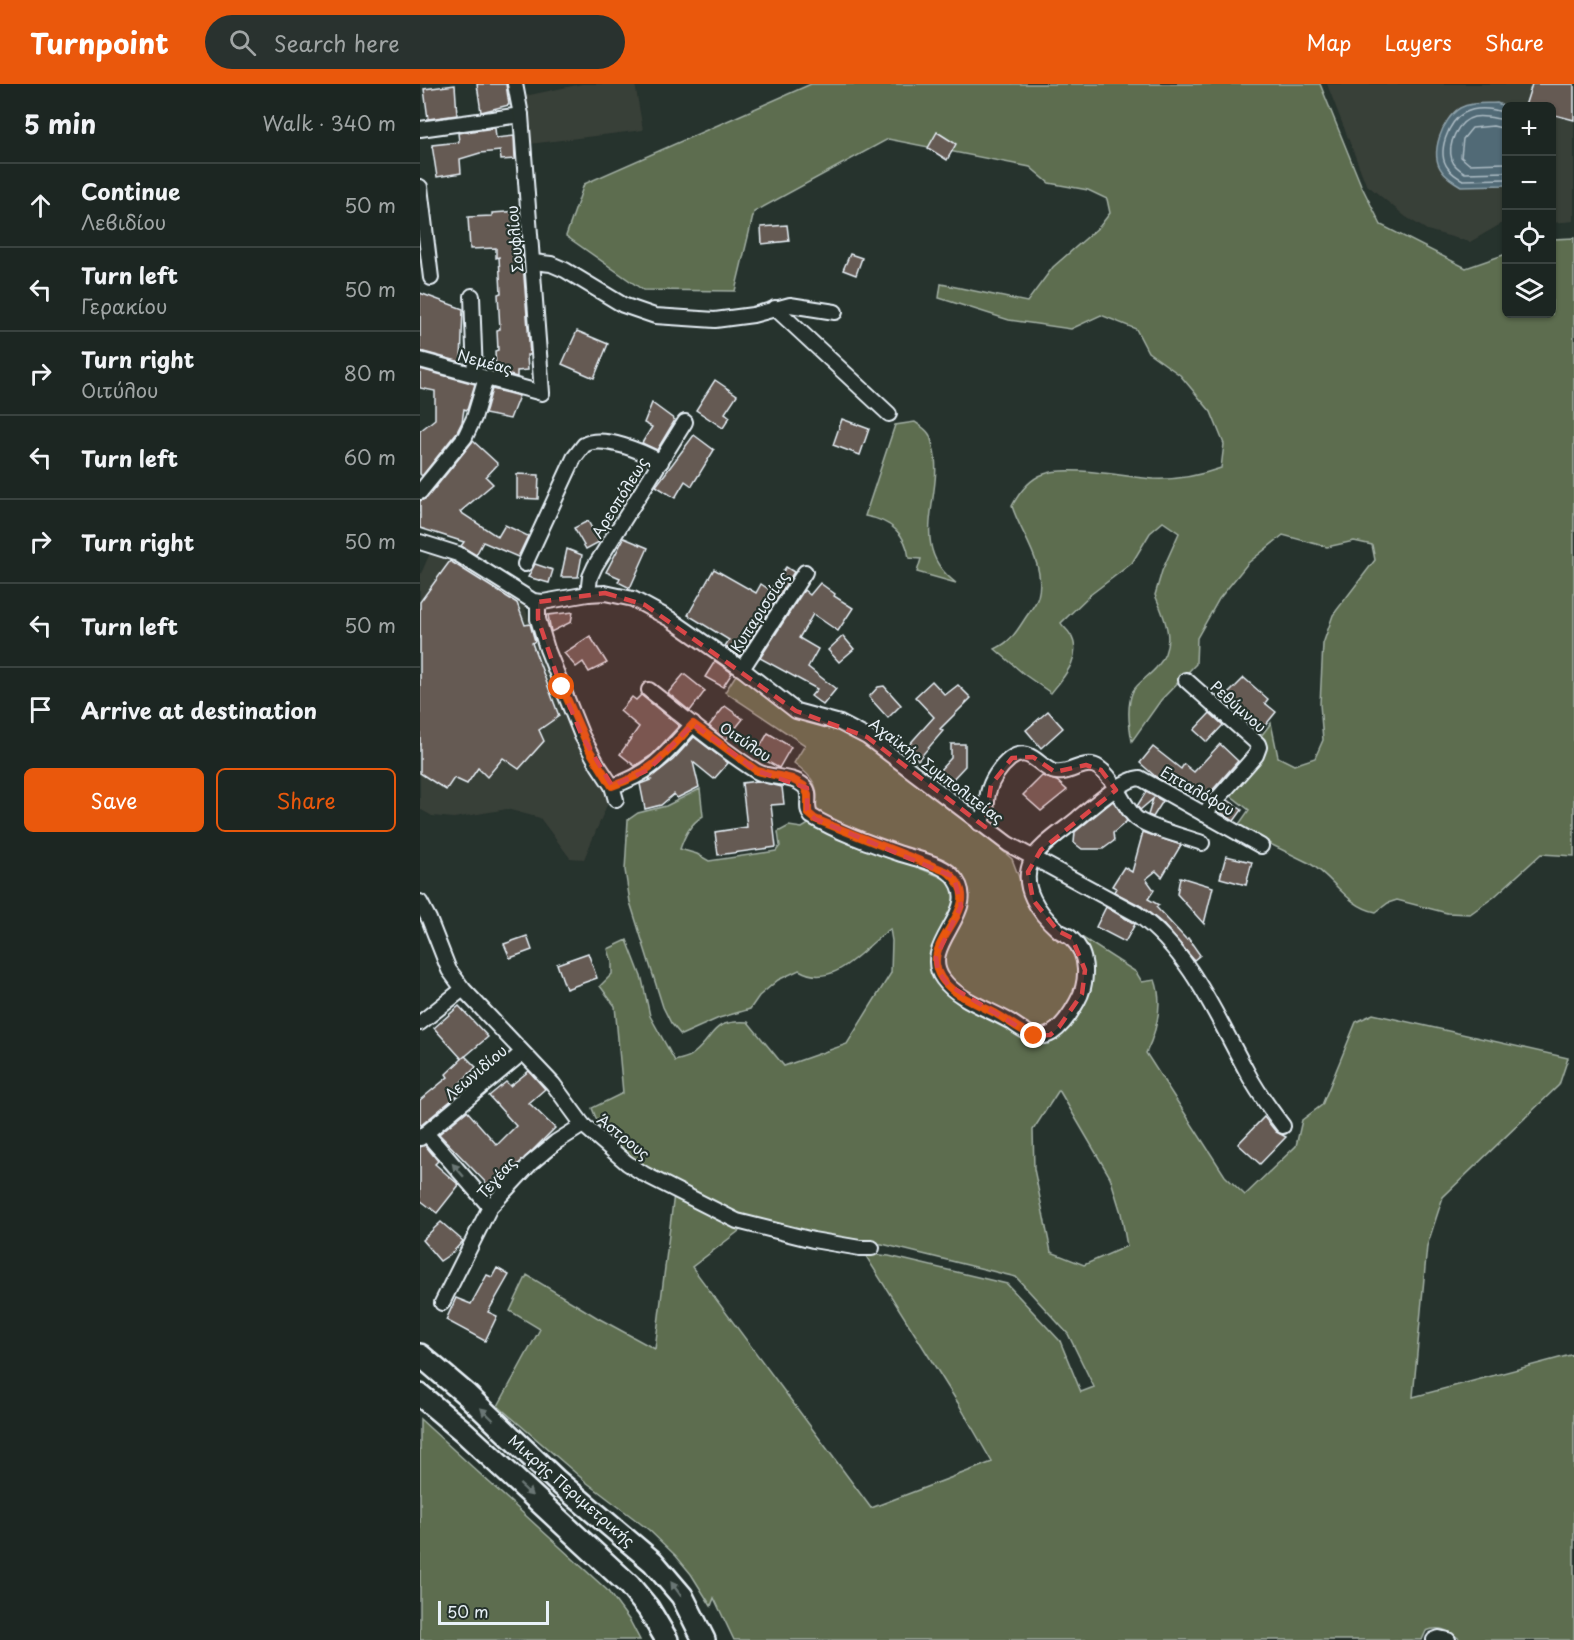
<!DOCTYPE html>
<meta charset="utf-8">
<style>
:root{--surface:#1c2622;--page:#29322f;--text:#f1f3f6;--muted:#a0a5a5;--line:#3a4340;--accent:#ea580c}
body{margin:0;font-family:"Playpen Sans",sans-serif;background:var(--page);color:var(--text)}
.controls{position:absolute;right:18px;top:18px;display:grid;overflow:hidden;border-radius:9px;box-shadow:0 2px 4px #0004}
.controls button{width:54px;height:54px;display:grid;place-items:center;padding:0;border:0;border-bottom:2px solid var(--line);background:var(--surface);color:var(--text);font:30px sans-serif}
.scale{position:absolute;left:18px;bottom:15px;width:111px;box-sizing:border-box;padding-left:6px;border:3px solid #e8f1f8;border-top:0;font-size:16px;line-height:21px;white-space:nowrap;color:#e8f1f8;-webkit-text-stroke:4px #26332d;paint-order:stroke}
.stop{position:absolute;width:18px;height:18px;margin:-14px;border:4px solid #ea580c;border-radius:50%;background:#fff}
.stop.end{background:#ea580c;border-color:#fff;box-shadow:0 2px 6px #0008}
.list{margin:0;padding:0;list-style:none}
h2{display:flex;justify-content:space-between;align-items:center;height:78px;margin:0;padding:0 24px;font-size:26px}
h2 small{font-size:20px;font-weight:400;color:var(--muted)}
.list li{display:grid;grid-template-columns:39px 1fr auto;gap:18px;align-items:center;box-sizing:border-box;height:84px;padding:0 24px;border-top:2px solid var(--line)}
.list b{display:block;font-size:22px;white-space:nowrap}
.list p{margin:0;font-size:20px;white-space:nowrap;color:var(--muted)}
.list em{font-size:20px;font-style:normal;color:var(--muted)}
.actions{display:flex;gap:12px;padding:18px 24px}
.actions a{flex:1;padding:14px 0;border:2px solid var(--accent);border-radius:9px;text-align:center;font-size:21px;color:var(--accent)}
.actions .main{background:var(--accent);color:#fff}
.icon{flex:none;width:33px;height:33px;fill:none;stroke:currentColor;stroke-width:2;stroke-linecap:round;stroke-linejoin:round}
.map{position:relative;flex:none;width:1154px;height:1556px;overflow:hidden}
header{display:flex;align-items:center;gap:36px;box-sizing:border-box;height:84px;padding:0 30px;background:var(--accent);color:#fff}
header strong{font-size:28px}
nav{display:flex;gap:33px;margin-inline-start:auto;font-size:21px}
.search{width:420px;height:54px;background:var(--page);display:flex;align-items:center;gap:15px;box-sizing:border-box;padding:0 21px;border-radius:33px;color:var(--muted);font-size:22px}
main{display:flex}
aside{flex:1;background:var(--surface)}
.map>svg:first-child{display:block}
.built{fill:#393f38}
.green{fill:#5d6d50;stroke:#a2afa4;stroke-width:1.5;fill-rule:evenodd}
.water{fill:#516b76;stroke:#8da1aa;stroke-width:1.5}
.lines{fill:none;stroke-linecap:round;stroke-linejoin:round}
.shore{stroke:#acbbc4;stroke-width:1.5}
.building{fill:#655a53;stroke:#e8f1f8;stroke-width:1.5}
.street-casing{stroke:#e8f1f8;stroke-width:18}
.primary-casing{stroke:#e8f1f8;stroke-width:26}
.street{stroke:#26332d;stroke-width:14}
.primary{stroke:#26332d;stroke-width:21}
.oneway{fill:#6a7674}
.route{stroke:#ea580c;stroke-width:8}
.marked{fill:#d94647;fill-opacity:0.2;stroke:#d94647;stroke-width:4.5;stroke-dasharray:12 8;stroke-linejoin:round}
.labels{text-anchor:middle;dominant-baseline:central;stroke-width:4.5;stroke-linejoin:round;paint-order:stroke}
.street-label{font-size:15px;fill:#e8f1f8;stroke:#26332d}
</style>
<header>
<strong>Turnpoint</strong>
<div class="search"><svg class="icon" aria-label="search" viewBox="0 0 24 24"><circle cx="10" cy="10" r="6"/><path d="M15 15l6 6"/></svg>Search here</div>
<nav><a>Map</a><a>Layers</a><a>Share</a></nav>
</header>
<main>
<aside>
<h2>5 min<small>Walk · 340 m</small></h2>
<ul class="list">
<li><svg class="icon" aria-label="ahead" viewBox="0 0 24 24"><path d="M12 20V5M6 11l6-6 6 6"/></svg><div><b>Continue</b><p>Λεβιδίου</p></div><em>50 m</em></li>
<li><svg class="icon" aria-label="left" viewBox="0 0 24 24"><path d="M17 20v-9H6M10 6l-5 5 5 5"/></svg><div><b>Turn left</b><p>Γερακίου</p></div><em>50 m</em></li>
<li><svg class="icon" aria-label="right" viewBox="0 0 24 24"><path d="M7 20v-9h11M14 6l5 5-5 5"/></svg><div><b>Turn right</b><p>Οιτύλου</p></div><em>80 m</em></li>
<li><svg class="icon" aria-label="left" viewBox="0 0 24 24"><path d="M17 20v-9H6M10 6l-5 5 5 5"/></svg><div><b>Turn left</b></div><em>60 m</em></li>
<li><svg class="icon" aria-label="right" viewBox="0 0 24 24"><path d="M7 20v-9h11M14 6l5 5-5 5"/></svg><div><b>Turn right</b></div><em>50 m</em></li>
<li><svg class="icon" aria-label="left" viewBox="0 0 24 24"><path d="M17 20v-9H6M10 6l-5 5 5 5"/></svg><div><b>Turn left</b></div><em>50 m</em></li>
<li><svg class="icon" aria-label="arrive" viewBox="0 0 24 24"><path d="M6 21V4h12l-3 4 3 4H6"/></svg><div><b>Arrive at destination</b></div></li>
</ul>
<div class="actions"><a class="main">Save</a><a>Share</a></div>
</aside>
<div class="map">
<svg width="1154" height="1556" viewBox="0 0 1154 1556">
<rect width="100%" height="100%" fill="#26332d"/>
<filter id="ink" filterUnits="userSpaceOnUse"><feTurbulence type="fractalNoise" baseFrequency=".0167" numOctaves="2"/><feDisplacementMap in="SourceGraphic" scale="12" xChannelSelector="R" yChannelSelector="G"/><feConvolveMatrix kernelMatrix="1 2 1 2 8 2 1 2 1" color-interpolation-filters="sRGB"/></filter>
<g filter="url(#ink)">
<g class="built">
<path d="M162 0H215L223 46 109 60 105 12Z"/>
<path d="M907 0H1154V137L1132 139V22H1086V137L1050 158 1007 146 986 133 946 100Z"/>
<path d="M11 467 34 472 103 518 129 592 148 638 162 667 185 705 187 714V721L164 775 150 774 120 734 87 725 34 734 12 732 0 725V492Z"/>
</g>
<g class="green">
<path d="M391 0H900L941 101 961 141 1046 184 1086 170V230H1132V155L1154 154V772L1121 770 1074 813 1050 830 1027 829 977 816 968 819 956 828C926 822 914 793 889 779 865 767 841 756 817 743L829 726 801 704 851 639 858 673 874 681 895 674 903 656 900 620 903 560 913 531 955 476 952 461 934 457 907 463 863 451 828 479 799 515 777 554 776 580 741 616 712 657C709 642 706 622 713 607 718 599 730 591 736 584 757 561 746 536 735 511L742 487 759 449 743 438 730 449 712 479 670 511 641 539C643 543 648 546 650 550 664 571 644 593 631 609L605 591 575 565C592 557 596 548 606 533 610 527 616 520 618 513 627 481 601 451 592 422 599 409 609 395 624 390 646 381 707 393 734 395 758 396 778 392 801 384L804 360 791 328 760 291 728 268 716 245 681 231 651 245 589 236 519 214 521 200 607 218 633 183 680 142 690 129 687 115 668 106 629 99 610 83 468 55 334 128 315 207 223 206 146 152 164 100Z"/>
<path d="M495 338C499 341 506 345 509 350 511 353 512 359 513 363 526 410 485 461 536 499L497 488 501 475 489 474C486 449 469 436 445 432L475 341Z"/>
<path d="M319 586 417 644 440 653 574 759 592 775 606 812 638 857 649 845 716 888 722 898 735 896C744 921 737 946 726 969L805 1092 825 1111 876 1062 882 1036 902 1021 936 938 953 930 1148 974 1139 1001 1023 1113 1007 1162 993 1313 1154 1270V1556H1041C1029 1547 1020 1541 1006 1547L1002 1556H314L294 1514 291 1522 271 1490 256 1472 229 1446 166 1398 78 1322 120 1245 90 1227 107 1191 178 1234 235 1265 254 1110 323 1144 272 1183 451 1424 572 1378 538 1319 444 1169 469 1172 587 1200 640 1257 661 1308 674 1303 648 1250 596 1193 462 1160 433 1159 338 1141 222 1084 182 1049 172 1024 203 1009 195 922 180 902 192 890V878L188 865 207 856 222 895 230 932 255 977C261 975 269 974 273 970 297 951 289 936 328 938L364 982 427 960 471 889 472 857 470 845C443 863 415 907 379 886L358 896 339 912 330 925 299 934 261 951 251 939 243 923 210 818 205 786 208 736 218 729 246 722 280 705 283 732C270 740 265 751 260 765L277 770 289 777 356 767 360 762 358 748 369 742 382 744 390 739 521 793 529 798 536 812 545 806 487 768 393 728C403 705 393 693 374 679L385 661 305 608ZM639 1006 690 1093 701 1129 707 1162 664 1181 631 1168 614 1085 613 1046Z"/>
<path d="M0 1335 187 1506 210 1537 220 1556H0Z"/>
</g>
<path class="water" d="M1077 19 1086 23V101L1041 102C1034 98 1027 94 1022 87 1009 70 1022 35 1040 24 1051 18 1065 20 1077 19Z"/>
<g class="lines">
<g class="shore">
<path d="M1086 29C1074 25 1057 22 1044 29 1028 38 1016 69 1028 84 1032 90 1037 93 1043 96L1086 95"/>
<path d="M1086 36C1076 35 1065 31 1054 33 1037 37 1027 61 1032 76 1034 82 1040 86 1045 89L1086 88"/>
<path d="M1086 45 1073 42 1052 44 1043 55 1041 73 1049 80 1086 79"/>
</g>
</g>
<g class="building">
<path d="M57 0H86L89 21 61 28Z"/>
<path d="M1112 0H1154V36L1131 30V22H1105Z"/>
<path d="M35 1 37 31 8 35 4 5Z"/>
<path d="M75 44 76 54 94 52 95 75 81 76 80 67 60 69 40 75 41 89 17 93 12 61 39 58 38 49Z"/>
<path d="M517 48 536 60 527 76 508 64Z"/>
<path d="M99 127 110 271H107L108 286 97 287V293L76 287 75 267 78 266 77 246 80 245 78 210 81 209 79 173 76 174V164L50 165 48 133 72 132V129Z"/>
<path d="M367 141 369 157 342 160 341 143Z"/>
<path d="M430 170 442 174 436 191 423 186Z"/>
<path d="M0 209 43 225 41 278 0 267Z"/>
<path d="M157 247 188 260 174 294 142 280Z"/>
<path d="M0 285 55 300 47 326 44 325 42 338 37 348 2 392 0 390V347L15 335V307L0 304Z"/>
<path d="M295 296 317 311 305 329 310 333 303 344 276 326Z"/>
<path d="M72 305 99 312 90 335 65 330Z"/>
<path d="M232 319 255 336 237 366 222 359 232 343 224 339Z"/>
<path d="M422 335 449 345 440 371 413 361Z"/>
<path d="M274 351 294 366 272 402 265 397 255 414 236 402Z"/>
<path d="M53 357 78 380 66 393 73 400 40 428 78 453 85 441 108 452 98 473 63 458 56 471 41 462 44 458 0 444V417L7 414Z"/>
<path d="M97 390 119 391 118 415 97 414Z"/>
<path d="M168 437 179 458 166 465 154 444Z"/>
<path d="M204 454 228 464 210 504 198 498 200 494 186 488Z"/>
<path d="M147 465 162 471 158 493H141Z"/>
<path d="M30 477 97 519 105 541 110 540 115 557 112 559 139 632 119 646 124 657 99 685 83 674 67 693 58 684 47 700 34 694 26 706 0 689V518Z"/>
<path d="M115 480 133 486 129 499 108 493Z"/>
<path d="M366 483 374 488 320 572 305 562 309 556 268 531 294 485 336 509 341 500 350 506Z"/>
<path d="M400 499 415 510 414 512 433 524 418 547 393 530 379 554 398 565 388 583 416 605 403 621 391 612 397 605 340 574 384 506 390 511Z"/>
<path d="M153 528 151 538 131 548 128 531Z"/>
<path d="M170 552 187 579 169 588 163 578 156 583 144 569Z"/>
<path d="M423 552 434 565 419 578 408 566Z"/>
<path d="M295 577 312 589 303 603 285 593Z"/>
<path d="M264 590 285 607 270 627 248 609Z"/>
<path d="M824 594 848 615 845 619 856 628 839 649 802 616Z"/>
<path d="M512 597 525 611 538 601 551 614 520 645 523 647 498 676 486 664 514 633 495 613Z"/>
<path d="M464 602 481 621 468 634 449 613 458 603Z"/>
<path d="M221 611 259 642 232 671 215 682 200 670 219 643 200 627 212 613 216 616Z"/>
<path d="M305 622 323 635 306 656 289 642Z"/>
<path d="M628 627 643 644 621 664 606 646Z"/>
<path d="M790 629 803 641 787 658 774 646Z"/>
<path d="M348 649 371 663 359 684 335 671Z"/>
<path d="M274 653 308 679 294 695 273 678 279 703 257 714 254 710 241 721 225 725 220 700 231 696 229 695 253 676Z"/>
<path d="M531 660H545V682L531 697 519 687 531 674Z"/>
<path d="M800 660 818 677 783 717 766 703 764 705 755 699 752 702 736 693 720 679 733 663 761 685 764 680 774 688Z"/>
<path d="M622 692 637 697 647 706 621 727 603 711Z"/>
<path d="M337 697 362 703 364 720 351 721 356 763 298 771 295 748 327 743 322 699Z"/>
<path d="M726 708 743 717 733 733 728 731 733 715 720 726 717 722Z"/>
<path d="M808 716 822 726 814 737 799 727Z"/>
<path d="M693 717 707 737 693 749 694 757 683 765H662L654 759 655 748Z"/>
<path d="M723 748 761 761 742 793 736 787 726 795 734 806 728 815 739 821 736 823 766 855 768 854 780 871 774 876 742 839 721 822 694 808 696 804 692 802 704 783 712 788Z"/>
<path d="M806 772 832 778 826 801 800 794Z"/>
<path d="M760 793 793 803 784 840 757 810Z"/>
<path d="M686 823 715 840 705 858 676 843Z"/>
<path d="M107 852 112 866 90 874 84 860Z"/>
<path d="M168 869 177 894 146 905 137 880Z"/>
<path d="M39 922 68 953 42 975 14 944Z"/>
<path d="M45 972 56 983 34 1005 39 1010 0 1042V1016L28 993 26 990Z"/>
<path d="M109 987 125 1005 109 1019 135 1044 73 1106 19 1050 47 1027 77 1061 96 1042 69 1012 86 998 90 1002Z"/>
<path d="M844 1033 856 1048 866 1053 840 1080 818 1060Z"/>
<path d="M5 1061 18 1077 15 1080 39 1101 17 1129 0 1116V1063Z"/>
<path d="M21 1138 43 1157 32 1169 20 1177 2 1156Z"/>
<path d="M77 1184 89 1191 68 1228 77 1232 65 1257 26 1236 36 1214 51 1220 67 1191 72 1193Z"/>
</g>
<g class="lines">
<defs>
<g id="street">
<path d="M0 45 101 31"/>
<path d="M0 103 11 194"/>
<path d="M113 178 131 180 145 186 203 221 235 232 295 236 333 231 370 221 415 228"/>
<path d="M52 212 55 291"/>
<path d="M355 224 469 330"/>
<path d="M0 276 122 309 101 31 95 0"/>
<path d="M0 408 45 353 54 334 66 294"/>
<path d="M0 458 38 470 113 517 123 518 168 510 185 509 213 515 250 535 322 585 376 627 420 639 447 653 588 760 717 830C771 869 796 932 827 988 837 1007 850 1025 863 1042"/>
<path d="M105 480 154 374 164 361C182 350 224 368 241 378"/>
<path d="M168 510 170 493 175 482 265 338"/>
<path d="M118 518V535L127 565 162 652 178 681 192 702 196 716"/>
<path d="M322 585 385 488"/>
<path d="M766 596 838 660 839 663 836 671 784 730"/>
<path d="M229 606C264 633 299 664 336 687 351 696 371 690 384 702 393 710 384 723 391 732 417 748 449 759 478 769 495 775 519 778 532 791 566 826 497 860 523 895 538 916 569 925 591 938 603 946 617 958 632 949 643 942 651 929 657 918 668 899 669 871 652 855 648 850 641 850 637 845 619 829 600 803 611 778 617 763 644 746 657 735 670 724 703 695 720 694L841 762"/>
<path d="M192 702C230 691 248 668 273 640"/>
<path d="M559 739C568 731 566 720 568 709 571 696 580 683 590 675 610 660 620 685 635 688 650 691 665 674 679 684 695 695 701 718 714 732 723 743 767 753 782 759"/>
<path d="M0 818 9 835 29 886 43 905 133 1000 163 1041 207 1079 224 1090 317 1137 393 1156 440 1164H452"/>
<path d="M0 939 43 905"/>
<path d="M6 1049 70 1123"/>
<path d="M0 1054 102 969"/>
<path d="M22 1219 70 1123 111 1079 136 1058 163 1041"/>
<path d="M1014 1556 1019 1554 1028 1556"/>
</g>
<g id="primary">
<path d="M0 1271 47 1311 136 1396 233 1478 262 1512 284 1556"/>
<path d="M0 1311 43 1347 209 1501 228 1524 247 1556"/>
</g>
</defs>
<use href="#street" class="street-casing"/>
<use href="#primary" class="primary-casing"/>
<use href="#street" class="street"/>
<use href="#primary" class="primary"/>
</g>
<defs><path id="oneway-solid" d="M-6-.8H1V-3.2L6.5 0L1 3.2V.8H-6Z" transform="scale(1.5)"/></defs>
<g class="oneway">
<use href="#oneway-solid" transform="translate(38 1086) rotate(-131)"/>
<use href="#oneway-solid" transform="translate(67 1330) rotate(-136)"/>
<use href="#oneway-solid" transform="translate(106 1406) rotate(43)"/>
<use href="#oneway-solid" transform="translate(256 1505) rotate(-126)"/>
</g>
</g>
<g class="lines" filter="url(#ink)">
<path class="route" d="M142 603 170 667 192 702C231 690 247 669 273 640L337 687 372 695 384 702 388 711V729L395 735 528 788C567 821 513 847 516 880 519 908 558 919 578 931 590 938 601 947 614 952"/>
</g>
<path class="marked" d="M185 509 225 521 376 627 447 653 565 743 571 701 592 674 613 673 635 688 666 681 681 686 696 706 621 766 608 788 613 816 638 847 652 854 665 886 662 910 639 943 630 951 614 952 528 901 518 887 516 873 541 822 534 793 395 735 387 726V704L337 687 273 640 228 686 192 702 162 652 136 589 118 535V518Z"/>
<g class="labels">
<g class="street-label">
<text transform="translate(94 155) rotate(-95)">Σουφλίου</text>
<text transform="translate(65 277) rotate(15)">Νεμέας</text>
<text transform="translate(199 413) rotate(-58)">Αρεοπόλεως</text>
<text transform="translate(339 527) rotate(-57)">Κυπαρισσίας</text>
<text transform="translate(819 622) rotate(42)">Ρεθύμνου</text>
<text transform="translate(326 657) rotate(34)">Οιτύλου</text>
<text transform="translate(517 686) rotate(37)">Αχαϊκής Συμπολιτείας</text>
<text transform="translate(778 706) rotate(30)">Επταλόφου</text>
<text transform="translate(55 988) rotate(-40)">Λεωνιδίου</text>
<text transform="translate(204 1052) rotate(39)">Άστρους</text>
<text transform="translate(76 1093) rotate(-48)">Τεγέας</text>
<text transform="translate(152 1406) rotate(41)">Μικρής Περιμετρικής</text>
</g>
</g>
</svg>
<div class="controls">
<button>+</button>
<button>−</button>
<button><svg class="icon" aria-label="locate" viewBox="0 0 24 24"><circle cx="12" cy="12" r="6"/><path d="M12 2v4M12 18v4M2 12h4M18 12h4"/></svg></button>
<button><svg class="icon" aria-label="layers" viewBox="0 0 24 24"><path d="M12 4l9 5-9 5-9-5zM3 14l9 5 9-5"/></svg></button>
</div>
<div class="scale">50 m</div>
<div class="stop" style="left:142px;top:603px"></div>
<div class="stop end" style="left:614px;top:952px"></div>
</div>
</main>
